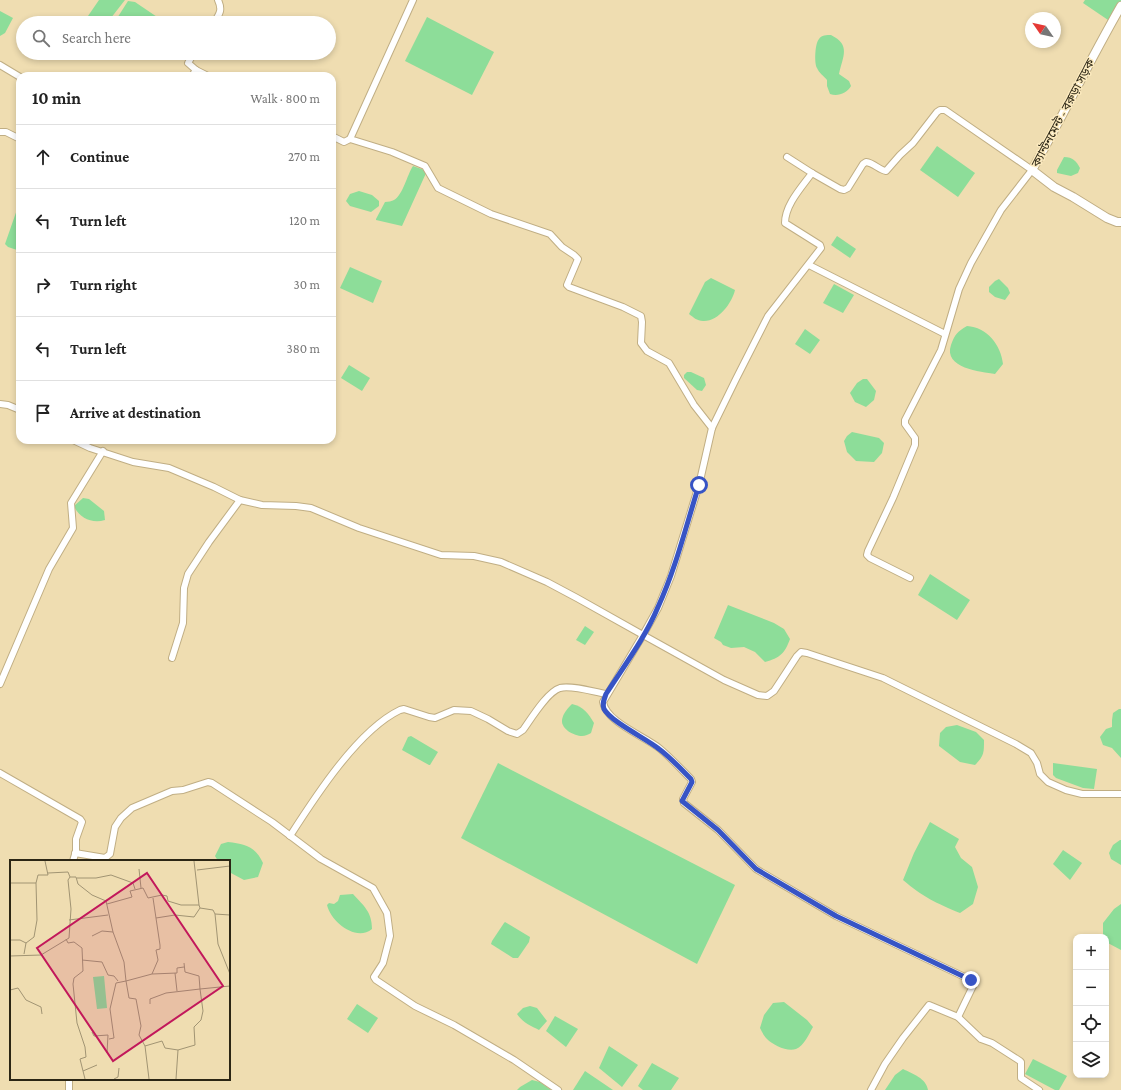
<!DOCTYPE html>
<meta charset="utf-8">
<style>
:root{--surface:#fff;--page:#f2f2f2;--text:#222;--muted:#767676;--line:#e0e0e0}
body{margin:0;font-family:"Crimson Pro","Noto Sans Bengali",serif;background:var(--page);color:var(--text)}
.controls{position:absolute;right:12px;bottom:12px;display:grid;overflow:hidden;border-radius:8px;box-shadow:0 2px 6px #0003}
.controls button{width:36px;height:36px;display:grid;place-items:center;padding:0;border:0;border-bottom:1px solid var(--line);background:var(--surface);color:var(--text);font:20px sans-serif}
.compass{position:absolute;left:1025px;top:12px;width:36px;height:36px;border-radius:50%;background:var(--surface);box-shadow:0 2px 6px #0003;rotate:304deg}
.stop{position:absolute;width:12px;height:12px;margin:-9px;border:3px solid #3754c5;border-radius:50%;background:#fff}
.stop.end{background:#3754c5;border-color:#fff;box-shadow:0 1px 4px #0008}
.list{margin:0;padding:0;list-style:none}
h2{display:flex;justify-content:space-between;align-items:center;height:52px;margin:0;padding:0 16px;font-size:17px}
h2 small{font-size:13px;font-weight:400;color:var(--muted)}
.list li{display:grid;grid-template-columns:26px 1fr auto;gap:12px;align-items:center;box-sizing:border-box;height:64px;padding:0 16px;border-top:1px solid var(--line)}
.list b{display:block;font-size:15px;white-space:nowrap}
.list em{font-size:13px;font-style:normal;color:var(--muted)}
.icon{flex:none;width:22px;height:22px;fill:none;stroke:currentColor;stroke-width:2;stroke-linecap:round;stroke-linejoin:round}
.map{position:relative;flex:none;width:1121px;height:1090px;overflow:hidden}
.search{position:absolute;background:var(--surface);box-shadow:0 2px 6px #0003;left:16px;top:16px;width:320px;height:44px;display:flex;align-items:center;gap:10px;box-sizing:border-box;padding:0 14px;border-radius:22px;color:var(--muted);font-size:15px}
.panel{position:absolute;background:var(--surface);box-shadow:0 2px 6px #0003;left:16px;top:72px;width:320px;height:372px;border-radius:12px}
.map>svg:first-child{display:block}
.water{fill:#8ddd99}
.lines{fill:none;stroke-linecap:round;stroke-linejoin:round}
.minor-casing{stroke:#c0ae84;stroke-width:8}
.major-casing{stroke:#c0ae84;stroke-width:10}
.minor{stroke:#fff;stroke-width:6}
.major{stroke:#fff;stroke-width:8}
.route{stroke:#3754c5;stroke-width:5}
.labels{text-anchor:middle;dominant-baseline:central;stroke-width:3;stroke-linejoin:round;paint-order:stroke}
.street-label{font-size:12px;fill:#2c2615;stroke:#fceabe}
.inset-road{fill:none;stroke:#a19473;stroke-width:1}
.view{fill:#c2185b;fill-opacity:0.15;stroke:#c2185b;stroke-width:2}
.inset-edge{fill:none;stroke:#2c2615;stroke-width:2}
</style>
<div class="map">
<svg width="1121" height="1090" viewBox="0 0 1121 1090">
<rect width="100%" height="100%" fill="#efddb1"/>
<g class="water">
<path d="M99 0H125L107 23H96L88 16Z"/>
<path d="M1085 0H1121V3L1111 22 1083 3Z"/>
<path d="M128 1 135 2 166 23H114Z"/>
<path d="M0 11 13 18 5 33 0 36Z"/>
<path d="M427 17 494 52 472 95 405 61Z"/>
<path d="M831 35C851 45 843 56 839 74L849 81 851 86C847 93 838 97 830 94L827 86V80C824 76 819 73 817 68 814 63 815 43 819 39 821 35 827 35 831 35Z"/>
<path d="M937 146 975 173 958 197 920 170Z"/>
<path d="M1064 157C1073 157 1076 161 1080 168L1078 173 1071 176 1057 173V170Z"/>
<path d="M413 166 427 171 402 226 376 220V219L385 202C388 202 392 201 394 200 403 195 407 175 413 166Z"/>
<path d="M359 191 372 195 379 201V206L371 212 350 206 346 201 350 194Z"/>
<path d="M20 201V251L8 247 5 244Z"/>
<path d="M837 236 856 249 850 258 831 245Z"/>
<path d="M350 267 382 281 373 303 340 288Z"/>
<path d="M711 278 735 290C732 303 718 322 703 321 697 321 693 317 689 314L705 282Z"/>
<path d="M999 279 1008 288 1010 293 1005 300 995 297 989 292V287L995 281Z"/>
<path d="M834 284 854 295 843 313 823 303Z"/>
<path d="M967 326C987 327 1001 345 1003 364L995 374C981 372 943 368 951 345 955 334 957 332 967 326Z"/>
<path d="M805 329 820 340 810 354 795 344Z"/>
<path d="M349 365 370 378 362 391 341 378Z"/>
<path d="M687 372H691L704 378 706 385 702 391 697 390 684 378V375Z"/>
<path d="M863 379H867L876 391 874 400 866 407 855 402 850 393 857 383Z"/>
<path d="M852 432 879 438 884 443 882 453 874 462 856 461 847 452 844 441 847 436Z"/>
<path d="M83 498 89 499 104 511 105 520C92 524 79 518 74 506Z"/>
<path d="M930 574 970 600 957 620 918 595Z"/>
<path d="M728 605 774 623 784 629 790 639C785 653 780 658 765 662L755 652 744 647 731 648 723 645 721 642 714 638Z"/>
<path d="M585 626 594 632 585 645 576 640Z"/>
<path d="M572 704C584 707 588 713 594 723L591 733C589 734 585 736 582 736 574 736 561 729 562 720 563 713 568 708 572 704Z"/>
<path d="M1119 709H1121V758L1112 748 1103 745 1100 737 1106 729 1112 727V720L1113 713Z"/>
<path d="M957 725 976 732 984 740C984 753 984 756 975 765L960 762 939 746 940 733 946 727Z"/>
<path d="M411 736 438 752 430 765H429L402 750 408 737Z"/>
<path d="M498 763 735 885 697 964 461 838Z"/>
<path d="M1053 763 1097 769 1094 789 1083 788 1056 778 1053 775Z"/>
<path d="M930 822 959 839 955 847 961 858 972 867 978 887 973 904 960 913C936 903 923 897 903 880L914 853Z"/>
<path d="M1120 840H1121V865L1111 859 1109 853 1113 845Z"/>
<path d="M228 842C245 844 255 846 263 863L258 877 244 880 229 872V861H218L215 856 221 844Z"/>
<path d="M1063 850 1082 863 1070 880 1053 864Z"/>
<path d="M353 894C364 906 372 912 372 929 356 942 331 922 327 905L329 903 334 904 338 901 340 895Z"/>
<path d="M1121 904V950L1106 942V937H1103V923L1114 909Z"/>
<path d="M505 922 530 937 529 942 518 958H513L491 944 492 941 504 923Z"/>
<path d="M784 1002 807 1020 813 1027C809 1034 804 1046 796 1049 787 1052 773 1045 767 1039 764 1036 762 1032 760 1028L764 1015 773 1003Z"/>
<path d="M357 1004 378 1018 368 1033 347 1019Z"/>
<path d="M530 1006 537 1008 547 1021 539 1030C531 1026 522 1022 517 1014L523 1008Z"/>
<path d="M555 1016 578 1029 566 1047 546 1031Z"/>
<path d="M609 1046 638 1065 622 1087 599 1068Z"/>
<path d="M1033 1059 1067 1076 1059 1090H1055L1025 1074Z"/>
<path d="M652 1063 679 1078 671 1090H643L638 1086Z"/>
<path d="M903 1069C913 1074 926 1078 928 1090H885L895 1075Z"/>
<path d="M585 1071 613 1090H573Z"/>
<path d="M532 1080 540 1082 551 1090H517L520 1087Z"/>
</g>
<g class="lines">
<defs>
<g id="minor">
<path d="M214 23C219 14 223 11 218 0"/>
<path d="M0 65 20 77"/>
<path d="M196 70 208 76"/>
<path d="M192 76 196 70 188 63 194 53"/>
<path d="M0 132H6L20 139"/>
<path d="M332 136 344 142 350 139 392 152 425 166 438 188 491 214 550 234 562 247 574 255 578 259 567 285 569 287 623 307 641 316 642 322 641 343 647 351 669 363 694 405 712 428"/>
<path d="M350 139 413 0"/>
<path d="M787 157 812 173 840 189 844 190 848 188 863 164 866 162C874 163 879 170 886 171L900 155 913 143 937 112 940 110H945L1032 170 1001 210 971 263 959 289 941 350 905 420V424L915 438V445L893 498 868 551 867 555 870 558 910 578"/>
<path d="M809 265 945 334"/>
<path d="M0 404 8 405 20 410"/>
<path d="M73 440 90 448 133 462 169 468 214 487 240 500 262 505 296 506 311 508 359 528 441 555 474 556 501 562 547 582 577 598 643 635 658 608 671 576 699 485 712 428 736 379 768 316 821 248 820 245 785 223C785 205 801 188 812 173"/>
<path d="M172 658 183 623 184 588 188 574 209 542 240 500"/>
<path d="M0 684 49 569 73 528 71 503 103 451"/>
<path d="M0 773 80 819 82 822 76 839V851L73 861"/>
<path d="M290 836C315 797 358 730 400 710L404 709 429 717 435 718 454 710 471 711 488 719 508 731 517 734 523 730C531 719 547 692 560 688 572 685 594 692 606 694"/>
<path d="M75 853 105 858 110 854 115 827 121 818 132 808 172 791 183 790 208 782 212 783 272 822 321 859 373 888 387 913 390 936 383 963 374 977 376 980 415 1006 454 1025 514 1060 558 1090"/>
<path d="M958 1017 973 986V983L971 980 836 916 756 869 718 830 684 803 683 799 692 782 691 779C681 769 670 757 659 748 644 736 606 722 603 702L643 635 724 680 758 695 767 696 774 691 797 656 801 652 807 653 883 678 1016 744 1031 753 1037 763 1040 774 1048 782 1066 790 1082 794H1121"/>
<path d="M69 1090V1079"/>
<path d="M871 1090 885 1064 903 1038 929 1005 958 1017 981 1039 992 1043 1020 1061 1021 1062V1078L1039 1090"/>
</g>
<path id="major" d="M1121 6C1090 60 1063 116 1032 170L1054 187 1073 197 1107 218 1117 222H1121"/>
</defs>
<use href="#minor" class="minor-casing"/>
<use href="#major" class="major-casing"/>
<use href="#minor" class="minor"/>
<use href="#major" class="major"/>
</g>
<g class="lines">
<path class="route" d="M699 485C686 526 676 568 658 607 645 638 624 666 606 694 604 699 602 704 604 709 611 722 647 739 659 749 671 758 681 769 691 779L692 782 682 801 718 830 756 869 836 916 971 980"/>
</g>
<g class="labels">
<g class="street-label">
<text transform="translate(1063 113) rotate(-62)">ক্যান্টনমেন্ট - বরুড়া সড়ক</text>
</g>
</g>
<g transform="translate(10 860)">
<rect width="220" height="220" fill="#efddb1"/>
<path d="M94 116 97 148 87 149 83 117Z" fill="#8ddd99"/>
<path class="inset-road" d="M184 1 189 45 190 48 203 50 205 54 208 84 220 114M129 9 131 28M187 10 220 6M38 13 58 12 60 17M60 17H66L68 24 82 35 96 41 103 72 114 102 116 121 142 114 167 113V108L174 107M67 18H86L101 15 123 23 125 29M0 23H26M97 44 122 37 120 31 133 28 138 38 152 35 157 36 158 41 171 45H189M205 54 220 55M146 58 165 55 184 57 190 48M59 60 98 55M82 76 92 71 103 72M56 79 58 83 64 82 72 88 73 111 64 118 63 124 67 163 75 187 76 197 70 199 75 219M0 80H10L16 83M14 94 16 83 24 77 27 60 26 23 28 15H38L35 1M0 96 31 95 59 78 61 49 58 20 60 17M72 100 92 102 98 115 104 116 108 121M165 113 167 131M142 114 148 100 146 90 150 89V85L143 38M0 130 8 128 16 140 31 147 32 154M140 144V139L156 133 190 129 189 116 175 112 174 103M82 172 84 176 98 175 97 193M99 179 104 178 100 149 106 123 116 121 119 138 126 139 131 166 129 175 135 186M73 211 87 205M104 219 108 217 109 208M139 219 135 186 152 181 155 188 168 190M166 219 168 190 185 185 184 167 191 160 193 151 190 129 220 126"/>
<path class="view" d="M137 13 213 126 103 201 27 88Z"/>
<rect width="220" height="220" class="inset-edge"/>
</g>
</svg>
<div class="controls">
<button>+</button>
<button>−</button>
<button><svg class="icon" aria-label="locate" viewBox="0 0 24 24"><circle cx="12" cy="12" r="6"/><path d="M12 2v4M12 18v4M2 12h4M18 12h4"/></svg></button>
<button><svg class="icon" aria-label="layers" viewBox="0 0 24 24"><path d="M12 4l9 5-9 5-9-5zM3 14l9 5 9-5"/></svg></button>
</div>
<svg class="compass" viewBox="-18 -18 36 36"><path d="M0-13l5 13h-10z" fill="#e53935"/><path d="M0 13l5-13h-10z" fill="#767676"/></svg>
<div class="stop" style="left:699px;top:485px"></div>
<div class="stop end" style="left:971px;top:980px"></div>
<div class="search"><svg class="icon" aria-label="search" viewBox="0 0 24 24"><circle cx="10" cy="10" r="6"/><path d="M15 15l6 6"/></svg>Search here</div>
<section class="panel">
<h2>10 min<small>Walk · 800 m</small></h2>
<ul class="list">
<li><svg class="icon" aria-label="ahead" viewBox="0 0 24 24"><path d="M12 20V5M6 11l6-6 6 6"/></svg><div><b>Continue</b></div><em>270 m</em></li>
<li><svg class="icon" aria-label="left" viewBox="0 0 24 24"><path d="M17 20v-9H6M10 6l-5 5 5 5"/></svg><div><b>Turn left</b></div><em>120 m</em></li>
<li><svg class="icon" aria-label="right" viewBox="0 0 24 24"><path d="M7 20v-9h11M14 6l5 5-5 5"/></svg><div><b>Turn right</b></div><em>30 m</em></li>
<li><svg class="icon" aria-label="left" viewBox="0 0 24 24"><path d="M17 20v-9H6M10 6l-5 5 5 5"/></svg><div><b>Turn left</b></div><em>380 m</em></li>
<li><svg class="icon" aria-label="arrive" viewBox="0 0 24 24"><path d="M6 21V4h12l-3 4 3 4H6"/></svg><div><b>Arrive at destination</b></div></li>
</ul>
</section>
</div>
